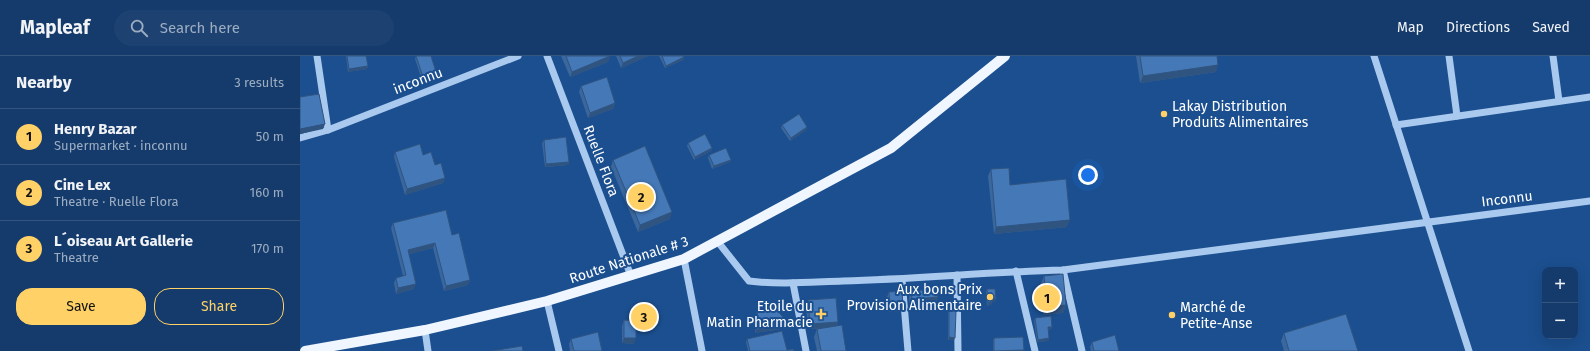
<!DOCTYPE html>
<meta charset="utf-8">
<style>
:root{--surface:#143b6b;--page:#1d4271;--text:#f1f3f6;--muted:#9dadc1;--line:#33557e;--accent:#ffd166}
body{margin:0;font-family:"Fira Sans",sans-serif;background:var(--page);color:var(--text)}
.controls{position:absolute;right:12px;bottom:12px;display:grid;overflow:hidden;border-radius:8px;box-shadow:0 4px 16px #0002}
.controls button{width:36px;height:36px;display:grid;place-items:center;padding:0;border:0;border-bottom:1px solid var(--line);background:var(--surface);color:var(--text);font:20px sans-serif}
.you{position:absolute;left:788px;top:119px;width:14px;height:14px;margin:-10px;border:3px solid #fff;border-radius:50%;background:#1a73e8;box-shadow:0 0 0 6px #1a73e833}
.badge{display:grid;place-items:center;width:26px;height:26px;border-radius:50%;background:var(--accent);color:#111;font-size:13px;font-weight:700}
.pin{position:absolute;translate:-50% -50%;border:2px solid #fff;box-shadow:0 1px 4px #0006}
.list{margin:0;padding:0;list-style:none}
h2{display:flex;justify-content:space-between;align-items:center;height:52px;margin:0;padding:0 16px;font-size:17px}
h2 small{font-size:13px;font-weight:400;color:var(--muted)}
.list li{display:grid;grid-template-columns:26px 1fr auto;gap:12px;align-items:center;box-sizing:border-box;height:56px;padding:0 16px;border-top:1px solid var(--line)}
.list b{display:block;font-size:15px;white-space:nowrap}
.list p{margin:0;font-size:13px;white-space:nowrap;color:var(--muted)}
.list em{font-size:13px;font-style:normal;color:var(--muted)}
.actions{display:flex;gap:8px;padding:12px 16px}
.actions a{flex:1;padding:9px 0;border:1px solid var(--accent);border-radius:16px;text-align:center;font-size:14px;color:var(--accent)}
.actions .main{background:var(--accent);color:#111}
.icon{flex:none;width:22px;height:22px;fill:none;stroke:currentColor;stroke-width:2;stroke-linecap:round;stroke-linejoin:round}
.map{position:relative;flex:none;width:1290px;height:295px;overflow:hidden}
header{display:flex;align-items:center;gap:24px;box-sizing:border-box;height:56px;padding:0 20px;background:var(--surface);border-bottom:1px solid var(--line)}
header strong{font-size:19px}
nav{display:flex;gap:22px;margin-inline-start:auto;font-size:14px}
.search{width:280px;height:36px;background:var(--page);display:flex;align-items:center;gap:10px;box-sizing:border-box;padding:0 14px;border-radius:22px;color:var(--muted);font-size:15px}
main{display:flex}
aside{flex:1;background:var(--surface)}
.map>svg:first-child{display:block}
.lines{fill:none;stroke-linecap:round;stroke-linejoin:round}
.minor{stroke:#a9c9ee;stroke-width:7}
.major{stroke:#f0f6ff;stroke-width:10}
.wall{fill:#3a679d}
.shaded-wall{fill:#305480}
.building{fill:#4478b7;stroke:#305480}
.poi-dot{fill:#ffd166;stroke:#1b4f8f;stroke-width:1.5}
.labels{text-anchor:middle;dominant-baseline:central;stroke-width:4;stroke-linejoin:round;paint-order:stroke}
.street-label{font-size:14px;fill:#fff;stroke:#1b4f8f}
.poi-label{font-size:14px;fill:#fff;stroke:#1b4f8f;text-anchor:start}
</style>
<header>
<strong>Mapleaf</strong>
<div class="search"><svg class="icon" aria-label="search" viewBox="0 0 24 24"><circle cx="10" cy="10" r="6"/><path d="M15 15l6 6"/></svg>Search here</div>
<nav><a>Map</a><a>Directions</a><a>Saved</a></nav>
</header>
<main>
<aside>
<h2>Nearby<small>3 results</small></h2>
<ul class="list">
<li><span class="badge">1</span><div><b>Henry Bazar</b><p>Supermarket · inconnu</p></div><em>50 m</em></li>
<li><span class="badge">2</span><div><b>Cine Lex</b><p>Theatre · Ruelle Flora</p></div><em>160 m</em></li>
<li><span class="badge">3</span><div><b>L´oiseau Art Gallerie</b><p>Theatre</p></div><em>170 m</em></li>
</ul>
<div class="actions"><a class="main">Save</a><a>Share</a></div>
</aside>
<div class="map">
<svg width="1290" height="295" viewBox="0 0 1290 295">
<rect width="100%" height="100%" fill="#1b4f8f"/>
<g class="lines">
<g class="minor">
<path d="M17 0 28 74"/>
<path d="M247 0 331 220"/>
<path d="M1074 0 1169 295"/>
<path d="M1149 0 1157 60"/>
<path d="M1253 0 1259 45"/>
<path d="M1096 69 1290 41"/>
<path d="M0 82 28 74 218 0"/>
<path d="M418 186 449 225C480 229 512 226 543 225 617 223 689 216 763 214L1290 145"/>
<path d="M384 203 402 295"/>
<path d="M763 214 782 295"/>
<path d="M716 215 735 295"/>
<path d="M657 219 658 295"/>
<path d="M602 224 608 295"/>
<path d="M493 227 506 295"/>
<path d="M247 245 259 295"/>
<path d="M125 274 128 295"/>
</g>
<path class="major" d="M5 295 125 274 247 245 384 203 591 92 705 0"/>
</g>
<g class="wall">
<path d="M46 0H66L68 10 67 13 48 16Z"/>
<path d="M116 0 136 22 123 27 115 3Z"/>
<path d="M261 0H310L308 6 270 21Z"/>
<path d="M316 0H348L321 12Z"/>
<path d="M359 0H383L384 1 383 4 365 12Z"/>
<path d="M836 0H917L916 16 840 27Z"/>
<path d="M281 30 315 47 313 53 288 62 279 36Z"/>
<path d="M482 69 507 71 506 74 490 85 481 72Z"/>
<path d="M244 84 269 106 268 109 245 111 242 87Z"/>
<path d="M388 87 412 92 411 95 394 104 387 90Z"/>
<path d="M95 96 123 99 135 109 145 122 143 127 105 139 94 101Z"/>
<path d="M409 99 431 104 430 106 412 113 408 102Z"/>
<path d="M313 104 370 163 338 176 311 111Z"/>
<path d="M691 113 710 129 767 171 694 178 688 120Z"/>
<path d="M93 167 152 179 170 224 168 229 144 235 133 192 109 198 114 233 96 238 94 227 96 222 103 220 91 172Z"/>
<path d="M744 220 766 249 763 257 744 259 741 228Z"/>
<path d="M687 233 695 246H692L691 249 687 250 686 236Z"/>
<path d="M611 235 638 241 635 248 610 250 609 242Z"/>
<path d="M589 236 601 255 588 256 587 241Z"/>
<path d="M508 244 538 266 536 270 546 295H517L514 281 517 273 527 272 508 273 506 249Z"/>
<path d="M338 249 353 262 351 268H337L336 254Z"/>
<path d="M458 249 481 273 455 277 457 251Z"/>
<path d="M649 255 654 284H648V257Z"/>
<path d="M735 262 752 271 751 273 748 274 749 282 748 285 737 286 734 265Z"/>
<path d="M324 264 334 288 322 287V270Z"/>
<path d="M984 277 1058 295H984L981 285Z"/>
<path d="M694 282 723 295H693V285Z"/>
<path d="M271 283 302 295H270L269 288Z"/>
<path d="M447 283 487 294 494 295H448L446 286Z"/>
<path d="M792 286 819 295H791L790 291Z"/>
</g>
<g class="shaded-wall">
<path d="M310 0 308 6 270 21 272 16Z"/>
<path d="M338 0H348L321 12 323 7Z"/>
<path d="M384 1 383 4 365 12 366 10Z"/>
<path d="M918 9 916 16 840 27 843 20Z"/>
<path d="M68 10 67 13 48 16 49 13Z"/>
<path d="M137 19 136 22 123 27 124 24Z"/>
<path d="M315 47 313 53 288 62 290 57Z"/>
<path d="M25 68 23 73 0 78V73Z"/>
<path d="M507 71 506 74 490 85 491 82Z"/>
<path d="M412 92 411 95 394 104 395 101Z"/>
<path d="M431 104 430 106 412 113 414 110Z"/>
<path d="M269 106 268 109 245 111 246 108Z"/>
<path d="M145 122 143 127 105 139 107 133Z"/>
<path d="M372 156 370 163 338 176 340 169Z"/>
<path d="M770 164 767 171 694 178 696 171Z"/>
<path d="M135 187 133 192 106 199 108 194Z"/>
<path d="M170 224 168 229 144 235 146 230Z"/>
<path d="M116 228 114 233 96 238 98 232Z"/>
<path d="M638 241 635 248 610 250 612 243Z"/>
<path d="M692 243H696L695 246H691Z"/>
<path d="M692 246 691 249 687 250 688 247Z"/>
<path d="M766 249 763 257 744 259 747 251Z"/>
<path d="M590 250H603L601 255 588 256Z"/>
<path d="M353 262 351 268H337L339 263Z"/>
<path d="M538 266 536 271 508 273 510 268Z"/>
<path d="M482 270 481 273 455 277 456 274Z"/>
<path d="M748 271H752L751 273 747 274Z"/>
<path d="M649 281 655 282 654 284H648Z"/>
<path d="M324 282H336L334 288 322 287Z"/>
<path d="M749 282 748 285 737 286 738 284Z"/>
<path d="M724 294 723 295H700Z"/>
</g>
<g class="building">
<path d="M47 0H66L68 10 49 13Z"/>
<path d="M116 0H131L137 19 124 24Z"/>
<path d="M266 0H310L272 16Z"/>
<path d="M320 0H338L323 7Z"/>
<path d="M362 0H383L384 1 366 10Z"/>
<path d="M840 0H917L918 9 843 20Z"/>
<path d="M307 21 315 47 290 57 281 30Z"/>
<path d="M19 38 25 68 0 73V41Z"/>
<path d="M499 58 507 71 491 82 482 69Z"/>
<path d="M405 78 412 92 395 101 388 87Z"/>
<path d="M266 81 269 106 246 108 244 84Z"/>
<path d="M120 88 123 99 131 96 135 109 141 107 145 122 107 133 95 96Z"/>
<path d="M345 90 372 156 340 169 313 104Z"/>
<path d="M426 92 431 104 414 110 409 99Z"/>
<path d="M709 112 710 129 766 123 770 164 696 171 691 113Z"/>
<path d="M146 154 152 179 159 177 170 224 146 230 135 187 108 194 116 228 98 232 96 222 106 219 93 167Z"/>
<path d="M763 218 766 249 747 251 744 220Z"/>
<path d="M637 233 638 241 612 243 611 235Z"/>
<path d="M687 233H695L696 243H692V246L688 247Z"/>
<path d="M602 235 603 250H590L589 236Z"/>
<path d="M536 242 538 266 510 268 508 244Z"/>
<path d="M352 248 353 262 339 263 338 249Z"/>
<path d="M458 249 474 251 483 261 482 270 456 274Z"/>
<path d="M649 255H656L655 282 649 281Z"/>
<path d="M1046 258 1058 295H989L984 277Z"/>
<path d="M751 260 752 271H748L749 282 738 284 735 262Z"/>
<path d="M324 264 336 265V282H324Z"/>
<path d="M542 269 546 295H521L517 273Z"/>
<path d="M482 275 487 294 493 293 494 295H450L447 283Z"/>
<path d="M298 276 302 295H274L271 283Z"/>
<path d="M815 279 819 295H794L792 286Z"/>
<path d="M723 281 724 294 694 295V282Z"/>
<path d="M222 290 223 295H191Z"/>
</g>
<g class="poi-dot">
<circle cx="864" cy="58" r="4"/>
<circle cx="690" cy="241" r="4"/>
<path d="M519 252h4v4h4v4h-4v4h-4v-4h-4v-4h4z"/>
<circle cx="872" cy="259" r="4"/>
</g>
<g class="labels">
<g class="street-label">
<text transform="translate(118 25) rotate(-21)">inconnu</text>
<text transform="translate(301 105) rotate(69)">Ruelle Flora</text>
<text transform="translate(1207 143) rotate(-7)">Inconnu</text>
<text transform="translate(329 204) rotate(-18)">Route Nationale # 3</text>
</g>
<g class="poi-label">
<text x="872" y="50">Lakay Distribution<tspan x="872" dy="16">Produits Alimentaires</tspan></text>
<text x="682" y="233" text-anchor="end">Aux bons Prix<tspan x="682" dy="16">Provision Alimentaire</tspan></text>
<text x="513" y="250" text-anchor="end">Etoile du<tspan x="513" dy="16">Matin Pharmacie</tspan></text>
<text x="880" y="251">Marché de<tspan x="880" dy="16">Petite-Anse</tspan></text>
</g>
</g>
</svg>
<div class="controls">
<button>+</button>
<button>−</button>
</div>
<div class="you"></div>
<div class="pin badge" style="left:747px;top:242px">1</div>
<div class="pin badge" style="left:341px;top:141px">2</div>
<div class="pin badge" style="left:344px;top:261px">3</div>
</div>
</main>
